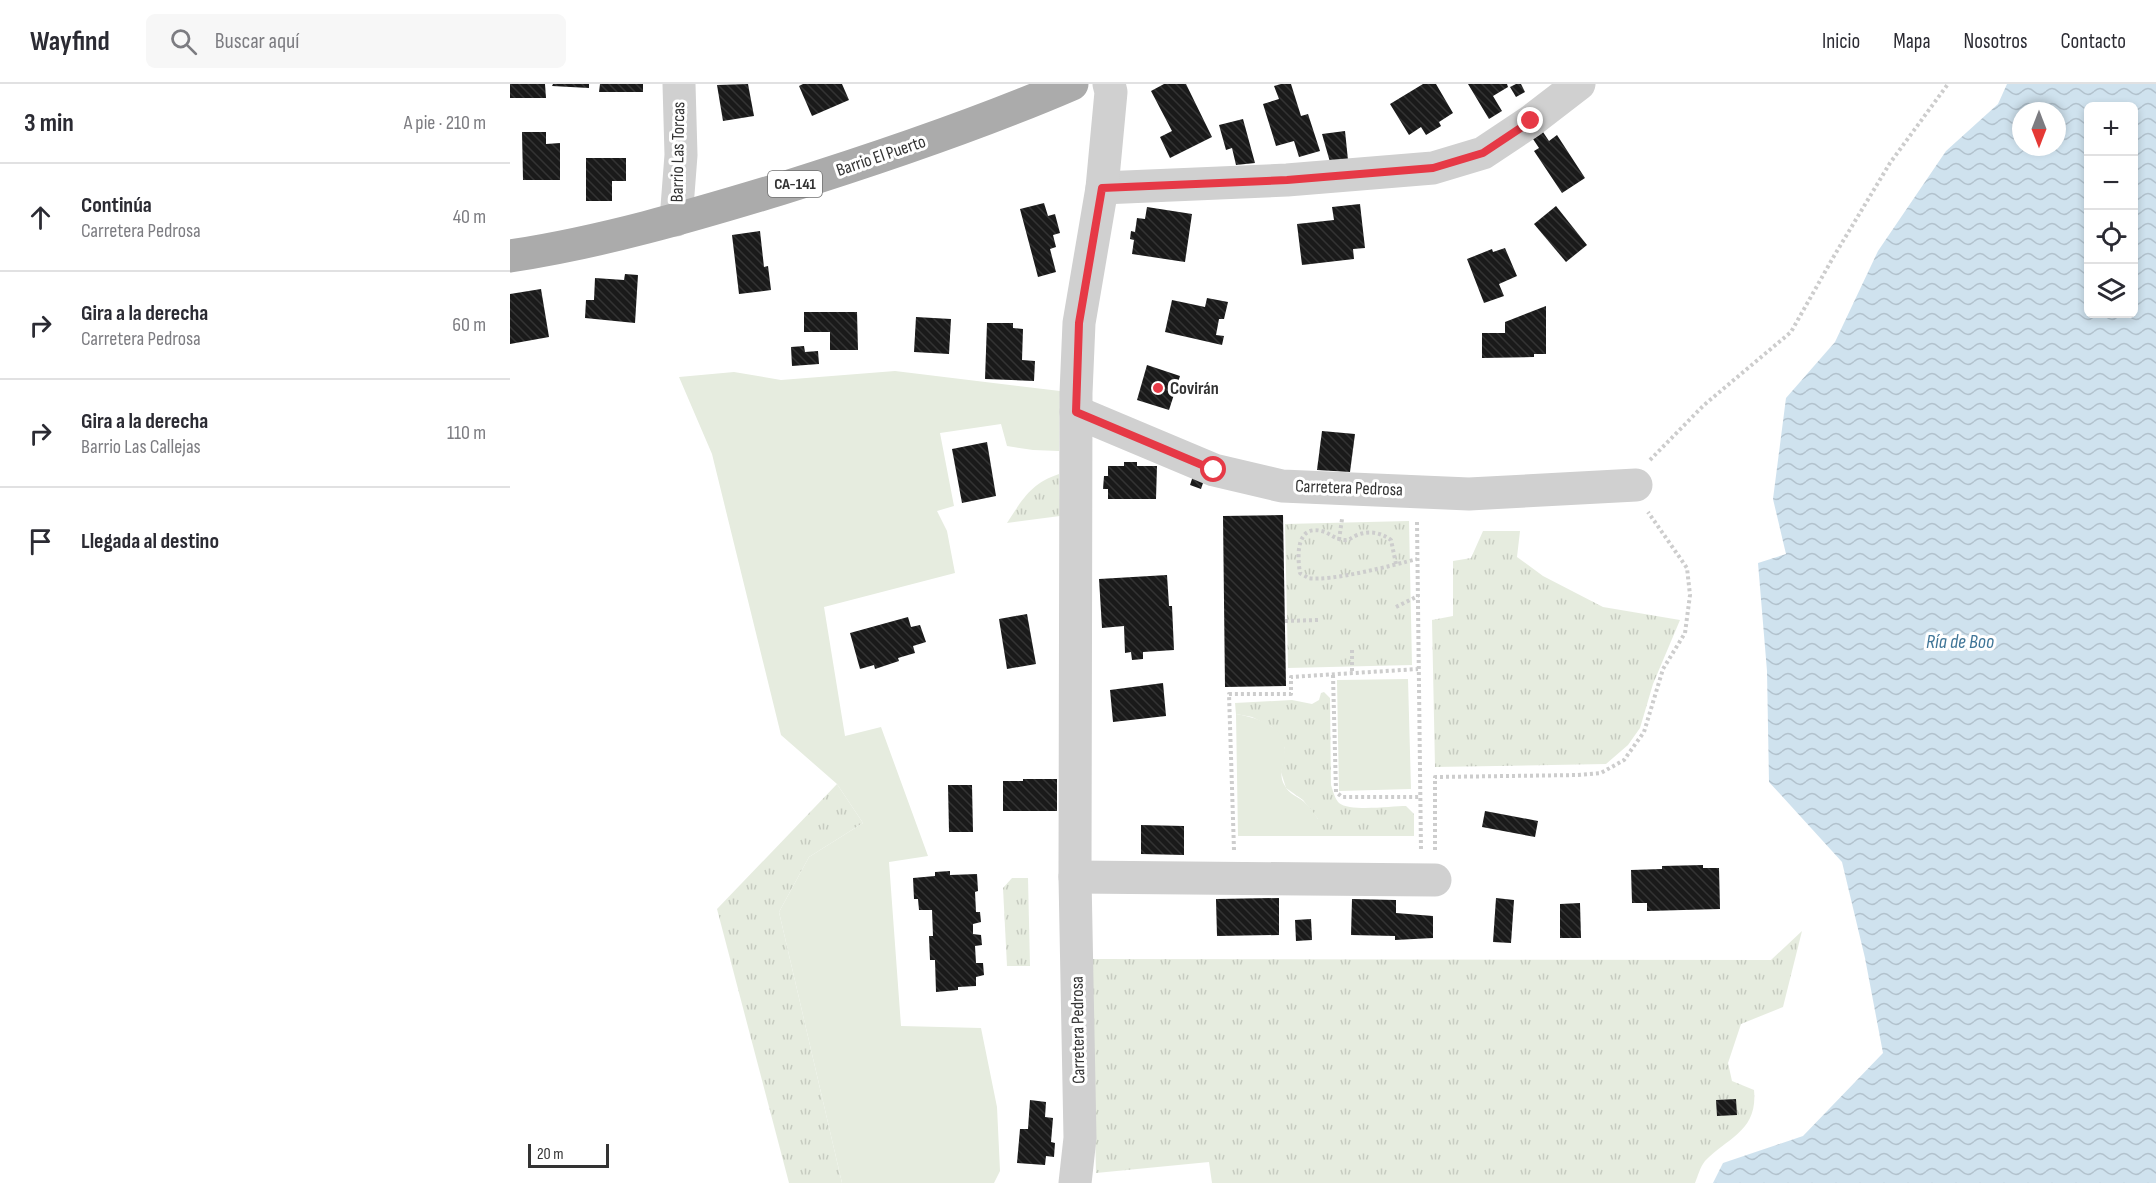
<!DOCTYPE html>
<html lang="es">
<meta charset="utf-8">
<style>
:root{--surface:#fff;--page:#f7f7f7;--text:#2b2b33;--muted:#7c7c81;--line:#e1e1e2}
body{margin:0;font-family:"Sofia Sans Condensed",sans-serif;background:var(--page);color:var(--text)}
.controls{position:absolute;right:18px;top:18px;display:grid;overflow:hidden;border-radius:9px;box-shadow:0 3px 9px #0003}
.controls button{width:54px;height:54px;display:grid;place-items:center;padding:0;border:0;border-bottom:2px solid var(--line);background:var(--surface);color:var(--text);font:30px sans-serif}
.compass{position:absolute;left:1502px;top:18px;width:54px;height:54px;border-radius:50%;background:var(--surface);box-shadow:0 3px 9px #0003;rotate:180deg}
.scale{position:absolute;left:18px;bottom:15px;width:81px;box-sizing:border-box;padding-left:6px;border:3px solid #333;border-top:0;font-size:16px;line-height:21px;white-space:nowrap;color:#333;-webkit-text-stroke:4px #fff;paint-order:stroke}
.stop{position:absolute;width:18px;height:18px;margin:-14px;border:4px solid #e63946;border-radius:50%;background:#fff}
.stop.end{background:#e63946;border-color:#fff;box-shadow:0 2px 6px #0008}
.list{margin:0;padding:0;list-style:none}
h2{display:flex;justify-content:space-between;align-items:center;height:78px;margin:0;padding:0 24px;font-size:26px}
h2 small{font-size:20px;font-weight:400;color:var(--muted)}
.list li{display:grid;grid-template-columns:39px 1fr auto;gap:18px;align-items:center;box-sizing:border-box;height:108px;padding:0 24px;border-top:2px solid var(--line)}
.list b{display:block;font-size:22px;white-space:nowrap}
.list p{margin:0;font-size:20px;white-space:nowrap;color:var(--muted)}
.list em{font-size:20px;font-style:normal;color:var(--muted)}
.icon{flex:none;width:33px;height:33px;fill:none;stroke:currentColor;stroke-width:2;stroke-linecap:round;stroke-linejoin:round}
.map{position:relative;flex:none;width:1646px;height:1099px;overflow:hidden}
header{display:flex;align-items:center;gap:36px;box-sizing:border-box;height:84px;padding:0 30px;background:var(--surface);border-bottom:2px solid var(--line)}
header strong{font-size:28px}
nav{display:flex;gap:33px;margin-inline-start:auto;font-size:21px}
.search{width:420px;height:54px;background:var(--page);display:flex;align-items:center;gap:15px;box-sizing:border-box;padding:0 21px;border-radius:9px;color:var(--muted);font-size:22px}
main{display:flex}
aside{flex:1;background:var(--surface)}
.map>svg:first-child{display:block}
.grass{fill:url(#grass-tufts)}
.garden{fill:#e6ecdf}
.water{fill:url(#water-waves);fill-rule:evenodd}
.building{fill:url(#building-back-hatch)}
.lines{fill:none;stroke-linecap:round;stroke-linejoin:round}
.path{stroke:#cdcdcd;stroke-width:4;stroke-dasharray:3 3;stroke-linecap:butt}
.minor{stroke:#d0d0d0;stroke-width:33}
.major{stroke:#ababab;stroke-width:33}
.route{stroke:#e63946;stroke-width:8}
.poi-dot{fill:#e63946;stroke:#fff;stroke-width:2}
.labels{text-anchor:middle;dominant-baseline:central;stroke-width:6;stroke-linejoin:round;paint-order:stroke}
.shield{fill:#fff;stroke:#707070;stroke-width:1.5}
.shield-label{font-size:16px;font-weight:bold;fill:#333}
.street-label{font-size:18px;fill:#333;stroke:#fff}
.poi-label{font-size:18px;font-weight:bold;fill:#333;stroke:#fff;text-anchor:start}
.water-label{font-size:20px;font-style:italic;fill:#3f7597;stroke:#fff}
</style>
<header>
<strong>Wayfind</strong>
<div class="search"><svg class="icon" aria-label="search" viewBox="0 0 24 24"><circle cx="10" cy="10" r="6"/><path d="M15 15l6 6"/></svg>Buscar aquí</div>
<nav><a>Inicio</a><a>Mapa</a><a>Nosotros</a><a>Contacto</a></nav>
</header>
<main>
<aside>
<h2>3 min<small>A pie · 210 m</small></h2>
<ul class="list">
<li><svg class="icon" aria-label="ahead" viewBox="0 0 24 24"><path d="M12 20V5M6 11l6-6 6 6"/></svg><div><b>Continúa</b><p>Carretera Pedrosa</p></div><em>40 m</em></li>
<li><svg class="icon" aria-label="right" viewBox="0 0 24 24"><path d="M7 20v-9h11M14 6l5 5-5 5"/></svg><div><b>Gira a la derecha</b><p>Carretera Pedrosa</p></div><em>60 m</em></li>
<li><svg class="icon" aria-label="right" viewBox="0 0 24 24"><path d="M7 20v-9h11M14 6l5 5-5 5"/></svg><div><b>Gira a la derecha</b><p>Barrio Las Callejas</p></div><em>110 m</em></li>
<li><svg class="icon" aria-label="arrive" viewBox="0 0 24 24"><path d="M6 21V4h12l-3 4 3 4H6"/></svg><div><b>Llegada al destino</b></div></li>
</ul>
</aside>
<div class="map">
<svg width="1646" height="1099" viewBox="0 0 1646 1099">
<defs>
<pattern id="grass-tufts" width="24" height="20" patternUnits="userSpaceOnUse" patternTransform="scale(1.5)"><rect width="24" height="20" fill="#e6ecdf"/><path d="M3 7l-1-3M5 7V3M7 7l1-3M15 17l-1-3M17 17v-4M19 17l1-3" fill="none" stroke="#c6cbc0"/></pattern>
<pattern id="water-waves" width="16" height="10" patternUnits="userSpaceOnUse" patternTransform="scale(1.5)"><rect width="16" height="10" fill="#cfe2ee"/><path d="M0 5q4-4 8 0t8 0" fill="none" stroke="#b2c2cd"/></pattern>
<pattern id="building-back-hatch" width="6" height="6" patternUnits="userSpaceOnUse" patternTransform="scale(1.5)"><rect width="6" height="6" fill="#1a1a1a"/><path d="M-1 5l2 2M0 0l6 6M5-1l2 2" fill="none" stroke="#333"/></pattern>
</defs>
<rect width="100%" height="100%" fill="#fff"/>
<g class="grass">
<path d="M549 390 550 432 497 439C512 416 521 399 549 390Z"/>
<path d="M899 437 902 581 778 584 775 440Z"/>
<path d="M973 447H1010L1007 473 1033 492 1093 523 1170 536 1143 600 1130 644 1118 661 1096 680 925 683 922 536 943 532V477L961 474Z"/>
<path d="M814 608 820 614 821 701C823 707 825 715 829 719 840 728 882 722 896 722L904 730V752H808V735L793 716 776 704 771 688 775 664 762 643 742 633 726 630 725 619 782 616 802 620 809 616 811 609Z"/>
<path d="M327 700 353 739 299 773 269 828 332 1099H279L207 825Z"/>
<path d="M502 794H518L520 882H497L493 804Z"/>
<path d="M1292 847 1273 923 1231 940 1218 979 1222 997 1244 1006C1248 1047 1218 1053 1195 1077 1190 1083 1188 1092 1185 1099H702L699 1078 586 1089 581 875 1261 876Z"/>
</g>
<g class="garden">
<path d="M385 287 550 307 549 367 523 366 497 362 491 340 430 349 444 422 427 427 437 447 445 489 314 523 335 652 371 643 418 772 379 778 391 942 471 944 487 1023 490 1087 484 1099H332L269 828 299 773 353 739 327 700 271 651 202 370 169 293 224 288 271 296Z"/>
<path d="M898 595 901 705 829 707 827 596Z"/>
<path d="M726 630C745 633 775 642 775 666 775 679 767 690 775 702 779 710 787 712 793 717 799 722 804 729 808 735V752H728Z"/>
</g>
<path class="water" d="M1497 0H1646V1099H1203L1213 1079 1293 1052 1373 969 1355 874 1332 778 1259 698 1257 587 1248 479 1276 470 1263 415 1276 314 1325 258 1368 167 1436 67 1488 20ZM1578 22H1624V230H1578ZM1511 27H1547V63H1511Z"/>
<g class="building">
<path d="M0 0H35L36 14H0Z"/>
<path d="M43 0H79V4L42 2Z"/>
<path d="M90 0H133V8H89Z"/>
<path d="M238 0 244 32 213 37 207 1Z"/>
<path d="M293 0H332L339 16 302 32 289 2Z"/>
<path d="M654 0H676L702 53 660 74 650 53 662 47 641 7Z"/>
<path d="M771 0H781L791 32 798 30 810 67 789 73 784 57 766 62 753 20 769 15 764 2Z"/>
<path d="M913 0H926L943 29 929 38 931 42 916 51 911 43 899 51 880 20Z"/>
<path d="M958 0H997L998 3 983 12 992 27 979 35Z"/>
<path d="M1006 0H1011L1015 8 1006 13 1000 3Z"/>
<path d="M733 35 745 79 726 81 722 64 716 66 709 41Z"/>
<path d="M835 47 838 76 820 78 812 50Z"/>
<path d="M12 48H36V60L50 59V96H13Z"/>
<path d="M1033 48 1039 57 1047 51 1075 94 1052 109 1024 67 1029 64 1023 55Z"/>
<path d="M76 74H116V97H102V117H76Z"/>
<path d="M534 119 538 132 545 130 550 149 543 151 546 163 540 165 546 188 528 193 510 125Z"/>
<path d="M850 120 855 164 843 165 844 175 792 181 787 140 824 136 822 123Z"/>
<path d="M1046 122 1077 161 1056 178 1024 140Z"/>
<path d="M637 123 682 130 675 178 622 170 624 156 620 155 621 147 625 148 627 134 635 135Z"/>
<path d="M250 147 254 183 258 182 261 206 229 210 222 151Z"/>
<path d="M995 164 1007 192 989 200 994 212 974 219 957 175 982 165 983 168Z"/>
<path d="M115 190 128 191 125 239 75 234 76 216H84L85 194 114 196Z"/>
<path d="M31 205 39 253 0 260V210Z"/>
<path d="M697 214 718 218 714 235H709L706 251 714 252 712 261 655 248 662 216 695 223Z"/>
<path d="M1036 222V270H1024V273L972 274V249H995V238Z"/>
<path d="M294 228H347L348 266H320V248H294Z"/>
<path d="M406 233 441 235 439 270 404 268Z"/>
<path d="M477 239H503V244L513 245 512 276 525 277 524 297 475 295Z"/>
<path d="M294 262 295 268 308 267 309 280 282 282 281 263Z"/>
<path d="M637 281 670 292 659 326 627 316Z"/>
<path d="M812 347 845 350 840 388 807 386Z"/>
<path d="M477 358 486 412 452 419 442 365Z"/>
<path d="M614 378H627V382H647L646 415H598V405H593L594 392H598V382H614Z"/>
<path d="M685 386 696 390 691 405 680 401Z"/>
<path d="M773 431 776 602 715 603 713 432Z"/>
<path d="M657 491 659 522H662L664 566 633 568V575L622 576 621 568 615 569 614 542 592 544 589 495Z"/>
<path d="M517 530 526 580 497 585 489 535Z"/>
<path d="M398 533 401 543 410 541 416 558 403 562 405 569 388 574 389 577 365 585 364 581 350 585 340 549Z"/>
<path d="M653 599 656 632 603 638 600 606Z"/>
<path d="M513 695H547V727H493V697H513Z"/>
<path d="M438 701H462L463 748H439Z"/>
<path d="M975 727 1028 737 1025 753 972 743Z"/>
<path d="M631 741 674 742V771L631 770Z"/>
<path d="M1193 781V784H1209L1210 825 1137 827V819H1122L1121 786 1152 785V782Z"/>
<path d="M440 787V791L467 790 468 807 465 808 466 828H470L471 838 463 840V850L471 851 472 861 465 862 466 879H473L474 891 466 893V902L448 903V906L426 908 425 876H420L419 852H423L422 826H409L408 815H404L403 794 425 792V788Z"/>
<path d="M769 814V851L707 852 706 815Z"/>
<path d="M986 814 1004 816 1001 859 983 858Z"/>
<path d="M842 815 886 816V829L923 832V854L885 856V852L841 851Z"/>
<path d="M1070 819 1071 854H1050V820Z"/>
<path d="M801 835 802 856 786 857 785 836Z"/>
<path d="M1226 1015 1227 1031 1207 1032 1206 1016Z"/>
<path d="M520 1016 536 1018 535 1033 543 1034 541 1058 545 1059 544 1073 536 1072 535 1081 507 1079 510 1045H518Z"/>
</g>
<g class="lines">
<g class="path">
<path d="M1140 376 1194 321 1281 248 1324 172 1380 79 1438 0"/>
<path d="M907 438 911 767"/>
<path d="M829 456 832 435"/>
<path d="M886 480 881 456C870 448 858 446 845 452 841 454 841 455 837 456 828 457 822 451 815 448 786 438 787 471 790 489 790 490 798 493 798 494 820 498 884 481 907 475"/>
<path d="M886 523 908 512"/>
<path d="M775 537 808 536"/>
<path d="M842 566V589"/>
<path d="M823 591 826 708 832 713H910"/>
<path d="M724 766 719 610H781V593L908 585"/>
<path d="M925 766V693L1068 691 1091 689 1114 676 1134 648 1153 585 1175 549 1180 511 1177 484 1138 428"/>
</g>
<g class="minor">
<path d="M592 104 777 96 923 84 973 69 1021 37 1069 0"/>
<path d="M166 136 171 71 169 0"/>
<path d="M566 328 704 386 772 402 959 410 1126 401"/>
<path d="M565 793 925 796"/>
<path d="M565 1099 570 1054 565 793 566 309 569 239 592 104 601 8 599 0"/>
</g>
<path class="major" d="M0 172C92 158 181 132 270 105 369 74 467 41 562 0"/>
</g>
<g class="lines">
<path class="route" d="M704 386 566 328 569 239 592 104 777 96 923 84 973 69 1021 37"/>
</g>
<circle class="poi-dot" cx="648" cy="304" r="6"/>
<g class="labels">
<rect class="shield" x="258" y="87" width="54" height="26" rx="4.5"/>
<g class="shield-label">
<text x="285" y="100">CA-141</text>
</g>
<g class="street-label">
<text transform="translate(168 68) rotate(-89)">Barrio Las Torcas</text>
<text transform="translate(371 72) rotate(-19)">Barrio El Puerto</text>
<text transform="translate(839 404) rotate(2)">Carretera Pedrosa</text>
<text transform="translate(568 946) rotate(-91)">Carretera Pedrosa</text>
</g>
<g class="poi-label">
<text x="660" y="304">Covirán</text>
</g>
<g class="water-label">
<text x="1450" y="558">Ría de Boo</text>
</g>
</g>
</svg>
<div class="controls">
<button>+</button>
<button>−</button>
<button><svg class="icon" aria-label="locate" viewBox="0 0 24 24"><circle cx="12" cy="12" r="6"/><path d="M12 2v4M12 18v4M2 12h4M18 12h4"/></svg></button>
<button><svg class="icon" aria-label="layers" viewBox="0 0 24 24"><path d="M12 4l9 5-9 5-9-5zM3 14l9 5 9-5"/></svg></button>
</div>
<svg class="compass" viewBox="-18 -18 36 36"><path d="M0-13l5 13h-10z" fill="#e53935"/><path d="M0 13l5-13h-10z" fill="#7c7c81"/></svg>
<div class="scale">20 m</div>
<div class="stop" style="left:704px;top:386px"></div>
<div class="stop end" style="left:1021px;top:37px"></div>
</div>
</main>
